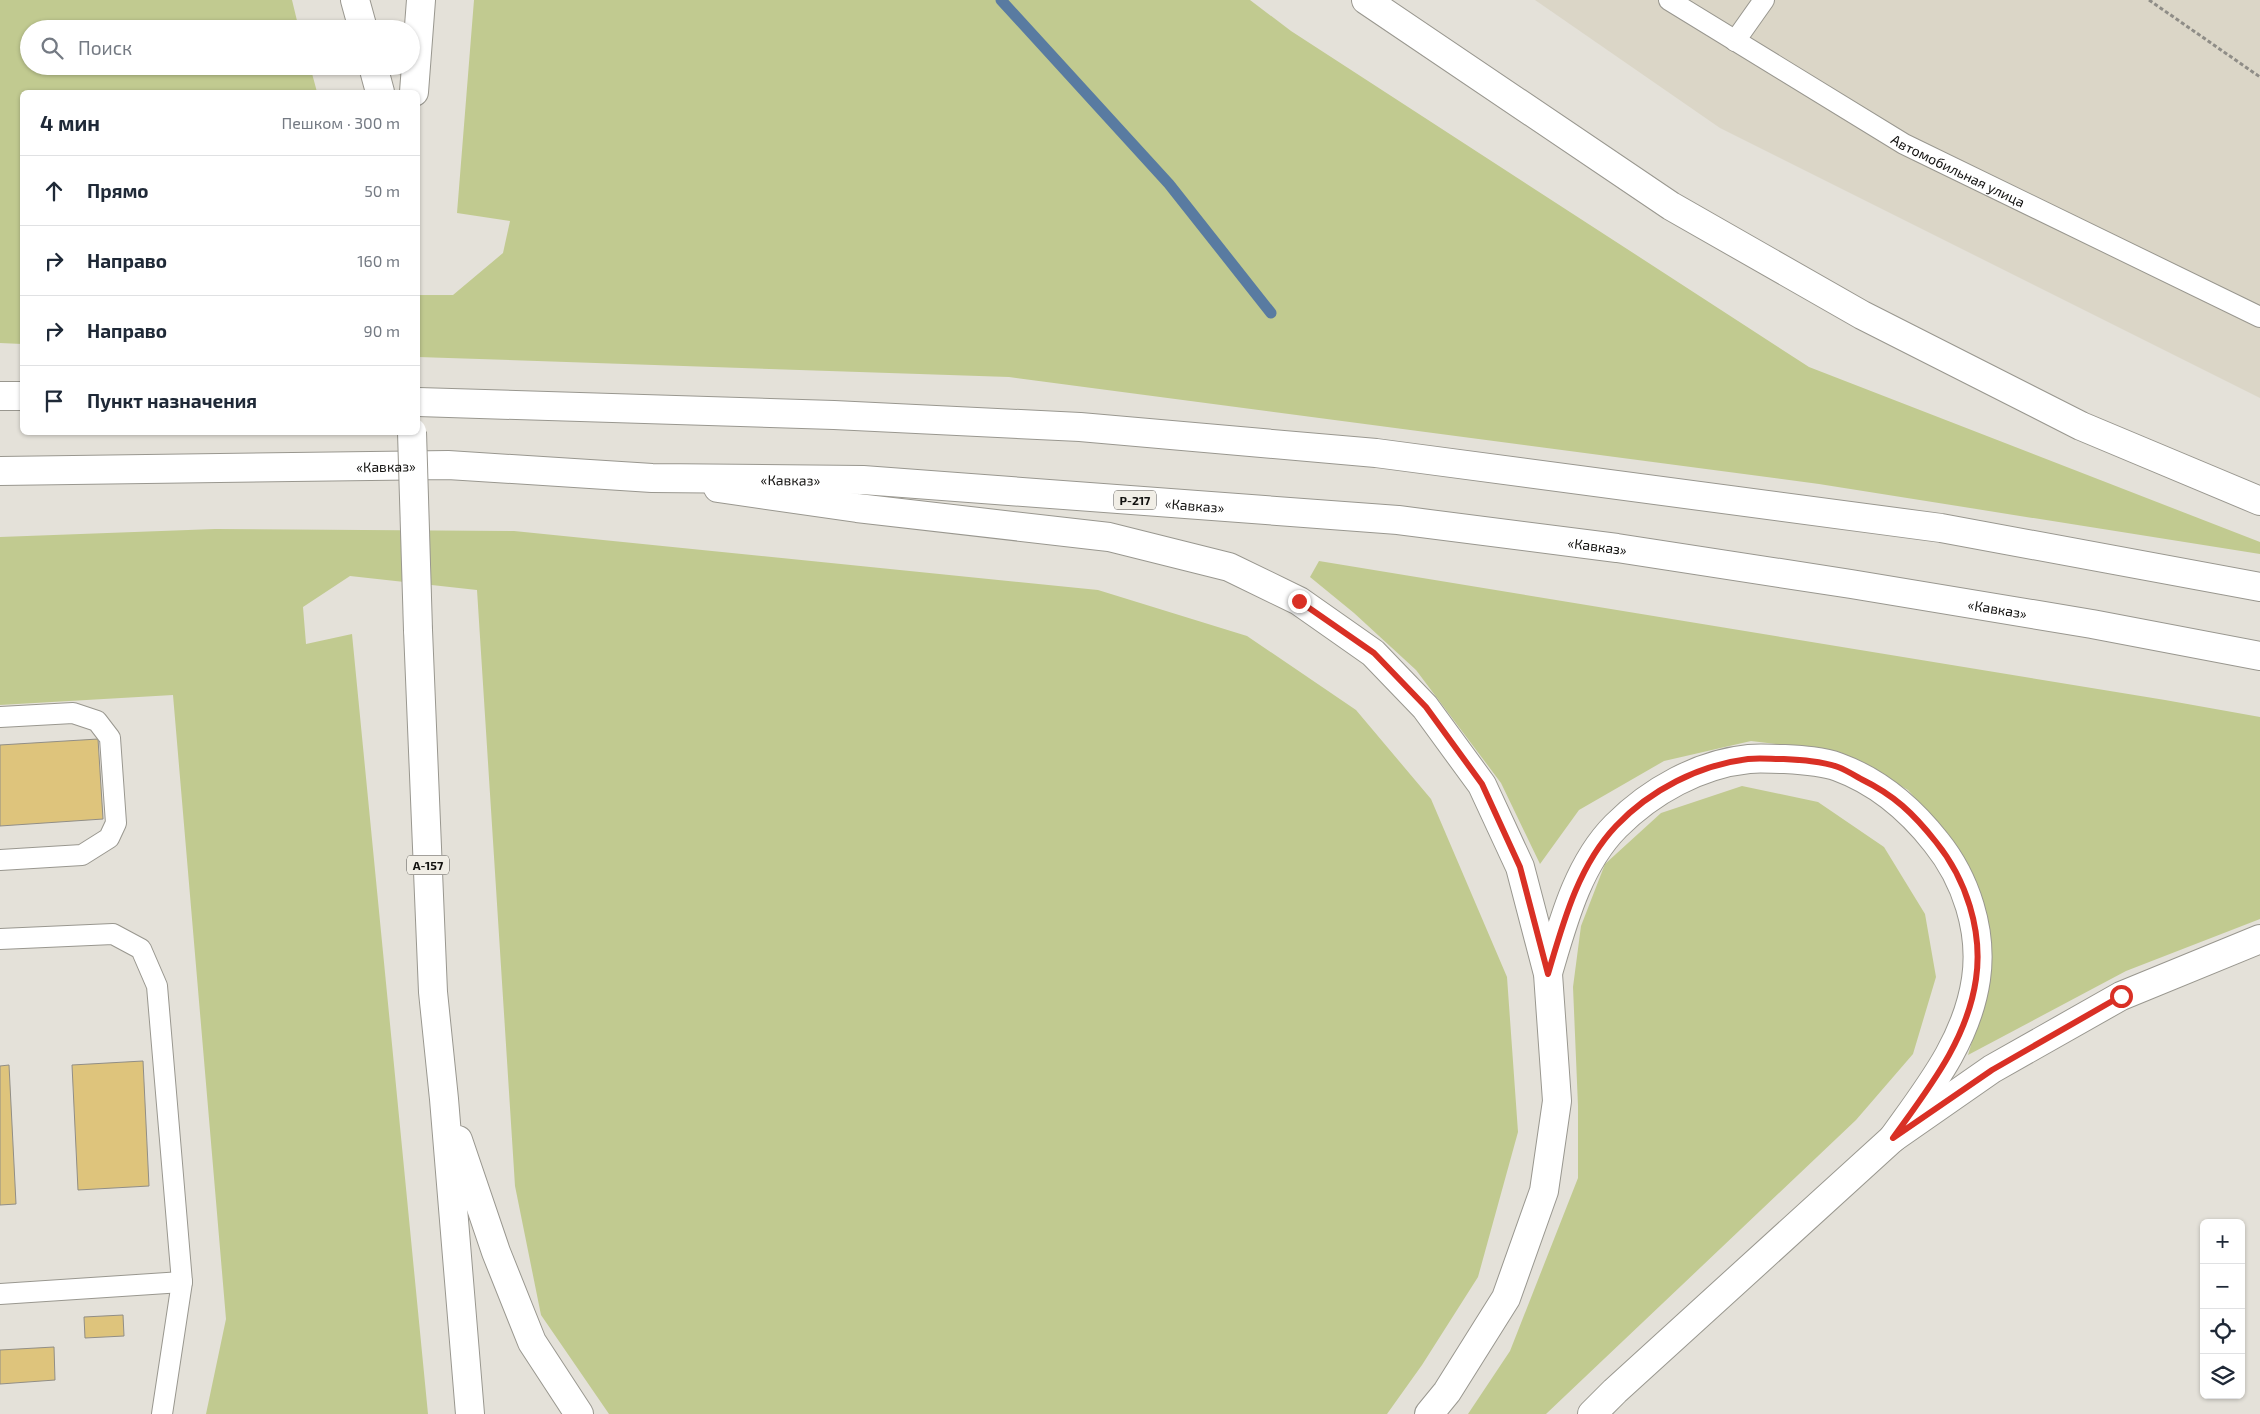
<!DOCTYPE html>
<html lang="ru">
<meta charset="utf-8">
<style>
:root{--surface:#fff;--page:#f6f6f7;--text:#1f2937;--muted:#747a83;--line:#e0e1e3}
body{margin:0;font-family:"Exo 2",sans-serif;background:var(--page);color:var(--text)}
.controls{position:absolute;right:15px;bottom:15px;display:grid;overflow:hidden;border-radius:8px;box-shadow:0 1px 4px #0004}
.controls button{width:45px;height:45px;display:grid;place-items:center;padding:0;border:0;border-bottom:1px solid var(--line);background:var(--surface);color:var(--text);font:25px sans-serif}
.stop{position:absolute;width:15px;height:15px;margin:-11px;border:4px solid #d93025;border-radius:50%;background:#fff}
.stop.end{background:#d93025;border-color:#fff;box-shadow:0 1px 5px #0008}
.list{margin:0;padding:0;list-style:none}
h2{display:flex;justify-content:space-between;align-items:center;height:65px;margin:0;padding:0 20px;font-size:21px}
h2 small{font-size:16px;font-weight:400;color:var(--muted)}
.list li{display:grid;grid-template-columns:32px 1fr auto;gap:15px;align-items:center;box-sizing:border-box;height:70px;padding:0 20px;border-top:1px solid var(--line)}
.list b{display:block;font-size:19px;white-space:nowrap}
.list em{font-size:16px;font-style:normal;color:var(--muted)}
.icon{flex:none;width:28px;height:28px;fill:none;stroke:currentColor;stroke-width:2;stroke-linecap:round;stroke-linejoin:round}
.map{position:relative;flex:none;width:2260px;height:1414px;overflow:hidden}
.search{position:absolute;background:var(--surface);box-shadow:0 1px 4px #0004;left:20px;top:20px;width:400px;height:55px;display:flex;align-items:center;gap:12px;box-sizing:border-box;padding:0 18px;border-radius:28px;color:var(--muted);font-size:19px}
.panel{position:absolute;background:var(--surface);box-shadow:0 1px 4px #0004;left:20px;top:90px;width:400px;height:345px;border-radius:8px}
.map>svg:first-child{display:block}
.built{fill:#dbd6c7}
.green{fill:#c1ca90}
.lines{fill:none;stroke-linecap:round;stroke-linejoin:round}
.stream{stroke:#597ba1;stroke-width:11}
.building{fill:#dec47c;stroke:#918e86}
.service-casing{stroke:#99978f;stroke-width:22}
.primary-casing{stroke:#99978f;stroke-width:30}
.trunk-casing{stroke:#99978f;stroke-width:30}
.path{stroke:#8f8d87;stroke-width:3;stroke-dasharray:4 2.5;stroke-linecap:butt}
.service{stroke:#fff;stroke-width:20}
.primary{stroke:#fff;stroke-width:28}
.trunk{stroke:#fff;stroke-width:28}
.primary-bridge-casing{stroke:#99978f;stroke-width:30;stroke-linecap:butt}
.primary-bridge{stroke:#fff;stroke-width:28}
.route{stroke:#d93025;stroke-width:6}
.labels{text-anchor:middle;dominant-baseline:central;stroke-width:5;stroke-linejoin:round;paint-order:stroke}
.shield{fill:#f1eee6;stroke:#555350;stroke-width:1}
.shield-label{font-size:12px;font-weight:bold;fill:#12110f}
.street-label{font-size:14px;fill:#12110f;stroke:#f1eee6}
</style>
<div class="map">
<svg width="2260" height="1414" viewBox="0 0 2260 1414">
<rect width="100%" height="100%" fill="#e4e1d9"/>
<path class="built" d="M1535 0H2260V398L1720 128Z"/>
<g class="green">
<path d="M0 0H292L299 29H29V66H310L317 92H22V344L0 343Z"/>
<path d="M474 0H1250L1291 31 1809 367 2260 542V554L1819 484 1009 377 418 357V295H453L503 253 510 221 457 213Z"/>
<path d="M215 529 514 531 1098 590 1247 636 1356 710 1431 799 1507 977 1518 1132 1478 1277 1422 1365 1387 1414H609L541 1315 515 1186 477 590 350 576 303 607 306 644 352 634 428 1414H206L226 1319 173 695 0 705V537Z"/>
<path d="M1319 561 2165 700 2260 717V919L2126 971 1968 1055 1989 984 1984 906 1952 839 1908 790 1840 752 1751 741 1664 761 1579 810 1540 864 1501 783 1416 670 1354 613 1310 577Z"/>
<path d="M1742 786 1818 802 1884 847 1925 914 1936 977 1913 1054 1856 1120 1546 1414H1468L1510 1351 1578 1178V1106L1573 987 1581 926 1605 864 1661 813Z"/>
</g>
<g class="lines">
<path class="stream" d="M1001 0 1169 184 1271 313"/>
</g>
<g class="building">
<path d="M98 739 103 819 0 826V745Z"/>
<path d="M143 1061 149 1186 78 1190 72 1065Z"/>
<path d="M9 1065 16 1204 0 1205V1066Z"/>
<path d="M123 1315 124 1336 85 1338 84 1317Z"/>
<path d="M54 1347 55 1380 0 1384V1350Z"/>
</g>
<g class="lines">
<defs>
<g id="service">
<path id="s1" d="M1669 0 1904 144 2260 317"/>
<path d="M1735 41 1764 0"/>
<path d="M0 717 73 713 97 721 110 738 116 823 109 838 82 855 0 860"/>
<path d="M0 939 113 934 141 949 157 986 182 1282 162 1414"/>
<path d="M0 1294 182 1282"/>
</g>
<g id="primary">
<path d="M355 0 363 29"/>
<path d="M1366 0 1671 206 1862 315 2081 426 2260 501"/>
<path d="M373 66 380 92"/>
<path d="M414 92 421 0"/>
<path d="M718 488 857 508 1109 537 1229 567 1299 601 1373 653 1425 707 1482 785 1520 867 1548 974 1557 1101 1544 1191 1506 1298 1447 1392 1429 1414"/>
<path d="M418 630 433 992 444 1099 470 1414"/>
<path d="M1548 973C1563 922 1578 864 1616 826 1651 791 1699 764 1749 759 1760 758 1772 759 1783 759 1801 760 1822 761 1838 767 1879 782 1910 809 1936 842 1966 879 1983 931 1976 979 1967 1041 1928 1089 1893 1138"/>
<path d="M458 1140 496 1252 532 1342 579 1414"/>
<path d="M1592 1414 1615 1391 1893 1138 1992 1069 2121 996 2260 939"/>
</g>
<g id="trunk">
<path d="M0 396H22"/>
<path d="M418 402 834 415 1080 427 1376 453 1941 528 2260 587"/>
<path id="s2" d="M0 471 448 465 652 478 863 480 1398 520 1617 548 1851 584 2092 624 2260 656"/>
</g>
</defs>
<use href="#service" class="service-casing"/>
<use href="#primary" class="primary-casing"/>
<use href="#trunk" class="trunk-casing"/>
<path class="path" d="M2149 0 2260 77"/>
<use href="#service" class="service"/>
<use href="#primary" class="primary"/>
<use href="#trunk" class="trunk"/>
<defs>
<path id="primary-bridge" d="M412 432 418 630"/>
</defs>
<use href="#primary-bridge" class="primary-bridge-casing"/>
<use href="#primary-bridge" class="primary-bridge"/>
</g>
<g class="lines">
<path class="route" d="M1299 601 1374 653 1426 707 1482 784 1520 867 1548 974C1563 923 1578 866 1616 826 1650 790 1699 765 1748 759 1759 758 1771 759 1782 759 1800 760 1821 761 1838 767 1846 770 1854 775 1861 779 1894 795 1913 813 1936 842 1966 879 1983 931 1976 979 1967 1041 1928 1089 1893 1138L1992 1070 2121 996"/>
</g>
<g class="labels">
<g class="shield">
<rect x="1114" y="490.5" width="42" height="19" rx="4"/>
<rect x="407" y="855.5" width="42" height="19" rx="4"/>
</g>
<g class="shield-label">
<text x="1135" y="500">Р-217</text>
<text x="428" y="865">А-157</text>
</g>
<g class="street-label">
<text stroke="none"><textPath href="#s1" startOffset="336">Автомобильная улица</textPath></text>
<text stroke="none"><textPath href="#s2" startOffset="386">«Кавказ»</textPath></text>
<text stroke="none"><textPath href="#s2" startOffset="791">«Кавказ»</textPath></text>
<text stroke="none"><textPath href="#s2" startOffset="1196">«Кавказ»</textPath></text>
<text stroke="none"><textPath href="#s2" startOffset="1601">«Кавказ»</textPath></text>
<text stroke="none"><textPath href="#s2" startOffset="2006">«Кавказ»</textPath></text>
</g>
</g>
</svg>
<div class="controls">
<button>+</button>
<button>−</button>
<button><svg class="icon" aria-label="locate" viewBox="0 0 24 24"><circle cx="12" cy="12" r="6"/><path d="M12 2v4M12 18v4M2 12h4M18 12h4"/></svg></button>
<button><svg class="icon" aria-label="layers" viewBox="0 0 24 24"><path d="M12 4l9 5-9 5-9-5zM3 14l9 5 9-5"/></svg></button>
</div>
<div class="stop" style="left:2121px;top:996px"></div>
<div class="stop end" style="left:1299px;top:601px"></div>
<div class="search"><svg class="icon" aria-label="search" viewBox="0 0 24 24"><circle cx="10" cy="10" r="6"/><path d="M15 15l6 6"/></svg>Поиск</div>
<section class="panel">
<h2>4 мин<small>Пешком · 300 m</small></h2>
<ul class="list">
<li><svg class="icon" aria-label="ahead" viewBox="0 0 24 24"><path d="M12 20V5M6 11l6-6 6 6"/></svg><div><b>Прямо</b></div><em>50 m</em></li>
<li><svg class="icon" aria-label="right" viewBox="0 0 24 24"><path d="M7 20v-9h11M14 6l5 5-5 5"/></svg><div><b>Направо</b></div><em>160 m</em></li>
<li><svg class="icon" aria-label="right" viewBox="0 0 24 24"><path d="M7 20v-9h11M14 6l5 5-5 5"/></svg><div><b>Направо</b></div><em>90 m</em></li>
<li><svg class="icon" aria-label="arrive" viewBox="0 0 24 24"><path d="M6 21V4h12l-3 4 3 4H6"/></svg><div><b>Пункт назначения</b></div></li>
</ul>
</section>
</div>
